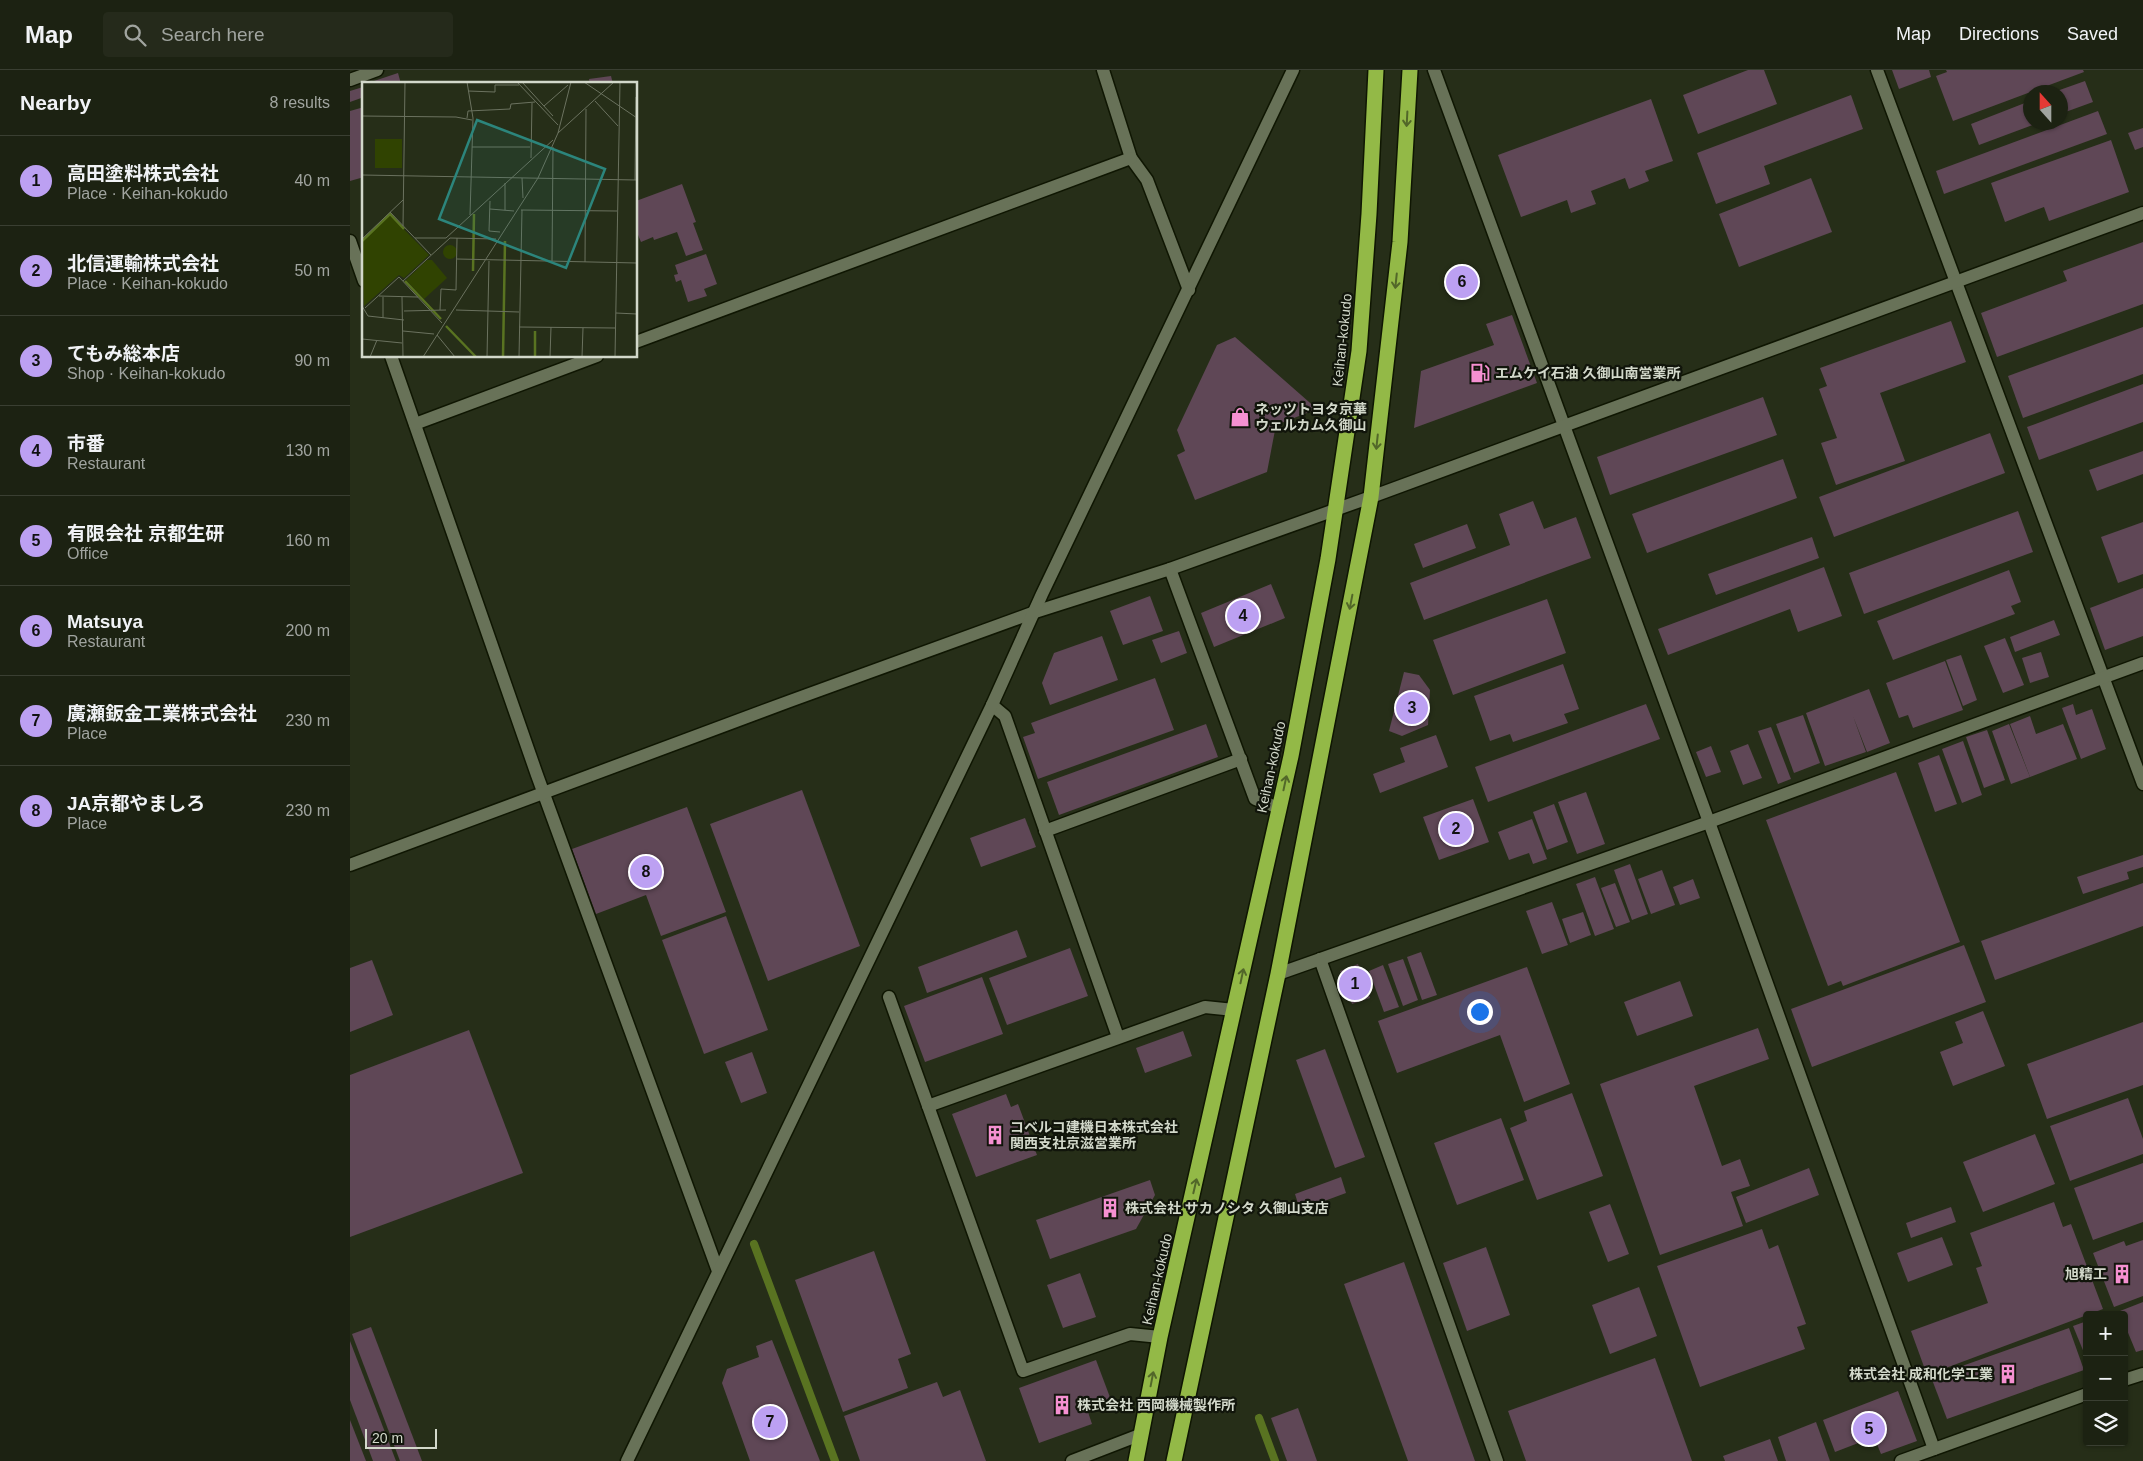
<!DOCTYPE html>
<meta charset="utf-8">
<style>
:root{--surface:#1c2212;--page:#252a1b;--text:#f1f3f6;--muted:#a0a49f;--line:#3a3f32;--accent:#bca0f2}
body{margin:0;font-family:Arial,"Noto Sans JP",sans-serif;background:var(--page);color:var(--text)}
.controls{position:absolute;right:15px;bottom:15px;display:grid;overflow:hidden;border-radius:5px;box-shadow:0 1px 4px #0004}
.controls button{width:45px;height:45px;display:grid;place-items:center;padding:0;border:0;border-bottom:1px solid var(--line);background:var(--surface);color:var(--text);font:25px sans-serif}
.compass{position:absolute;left:1673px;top:15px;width:45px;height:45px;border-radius:50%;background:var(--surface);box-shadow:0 1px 4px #0004;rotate:339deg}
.scale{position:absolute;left:15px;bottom:12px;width:72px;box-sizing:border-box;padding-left:5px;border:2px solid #d2d8ca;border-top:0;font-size:14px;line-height:18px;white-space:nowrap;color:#d2d8ca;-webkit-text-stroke:4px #11150b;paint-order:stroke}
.you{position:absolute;left:1129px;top:941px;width:18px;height:18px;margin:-12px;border:4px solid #fff;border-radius:50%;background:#1a73e8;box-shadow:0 0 0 8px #1a73e833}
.badge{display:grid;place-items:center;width:32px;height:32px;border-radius:50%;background:var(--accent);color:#111;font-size:16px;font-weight:700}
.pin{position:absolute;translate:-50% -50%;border:2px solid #fff;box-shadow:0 1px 5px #0006}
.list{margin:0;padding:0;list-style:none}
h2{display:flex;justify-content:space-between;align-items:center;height:65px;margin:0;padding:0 20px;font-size:21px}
h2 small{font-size:16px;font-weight:400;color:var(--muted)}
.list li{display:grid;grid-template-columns:32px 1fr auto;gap:15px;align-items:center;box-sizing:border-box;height:90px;padding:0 20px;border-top:1px solid var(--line)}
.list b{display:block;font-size:19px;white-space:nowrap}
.list p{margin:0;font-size:16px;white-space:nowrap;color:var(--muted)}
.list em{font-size:16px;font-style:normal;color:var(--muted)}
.icon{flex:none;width:28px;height:28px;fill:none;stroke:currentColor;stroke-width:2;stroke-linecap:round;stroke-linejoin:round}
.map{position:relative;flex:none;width:1793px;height:1391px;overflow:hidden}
header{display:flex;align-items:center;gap:30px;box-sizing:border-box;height:70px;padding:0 25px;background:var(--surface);border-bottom:1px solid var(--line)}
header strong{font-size:24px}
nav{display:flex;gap:28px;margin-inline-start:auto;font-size:18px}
.search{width:350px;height:45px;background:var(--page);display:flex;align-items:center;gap:12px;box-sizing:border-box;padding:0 18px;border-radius:5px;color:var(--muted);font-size:19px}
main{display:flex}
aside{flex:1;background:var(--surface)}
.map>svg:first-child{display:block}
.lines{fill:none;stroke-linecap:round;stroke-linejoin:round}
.stream{stroke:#597321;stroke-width:8}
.building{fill:#5f4756}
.minor-casing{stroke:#0f1602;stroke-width:15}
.highway-casing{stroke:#0f1602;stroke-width:18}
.minor{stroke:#687258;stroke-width:12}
.highway{stroke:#93b947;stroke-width:15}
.oneway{stroke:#526729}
.labels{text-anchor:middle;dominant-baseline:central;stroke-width:4.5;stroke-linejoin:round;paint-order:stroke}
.street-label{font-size:14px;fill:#d2d8ca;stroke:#11150b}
.poi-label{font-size:14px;font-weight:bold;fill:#d2d8ca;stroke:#11150b;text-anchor:start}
.inset-river{fill:none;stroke:#597321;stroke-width:2.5}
.inset-road{fill:none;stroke:#6b725f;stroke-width:1}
.view{fill:#2c857c;fill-opacity:0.15;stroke:#2c857c;stroke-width:2.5}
.inset-edge{fill:none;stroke:#d2d8ca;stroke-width:2.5}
</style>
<header>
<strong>Map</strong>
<div class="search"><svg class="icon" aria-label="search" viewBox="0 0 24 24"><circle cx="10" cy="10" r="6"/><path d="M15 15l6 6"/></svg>Search here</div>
<nav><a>Map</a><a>Directions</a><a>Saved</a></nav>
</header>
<main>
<aside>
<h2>Nearby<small>8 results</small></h2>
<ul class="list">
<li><span class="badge">1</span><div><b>高田塗料株式会社</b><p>Place · Keihan-kokudo</p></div><em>40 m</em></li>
<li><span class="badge">2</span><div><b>北信運輸株式会社</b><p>Place · Keihan-kokudo</p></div><em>50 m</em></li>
<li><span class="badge">3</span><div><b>てもみ総本店</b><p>Shop · Keihan-kokudo</p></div><em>90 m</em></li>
<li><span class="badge">4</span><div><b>市番</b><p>Restaurant</p></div><em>130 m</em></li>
<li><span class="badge">5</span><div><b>有限会社 京都生研</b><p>Office</p></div><em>160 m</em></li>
<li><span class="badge">6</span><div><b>Matsuya</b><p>Restaurant</p></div><em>200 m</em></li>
<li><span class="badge">7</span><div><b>廣瀬鈑金工業株式会社</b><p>Place</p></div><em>230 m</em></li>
<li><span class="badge">8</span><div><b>JA京都やましろ</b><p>Place</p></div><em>230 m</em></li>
</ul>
</aside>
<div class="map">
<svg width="1793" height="1391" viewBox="0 0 1793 1391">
<rect width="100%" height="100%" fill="#262e18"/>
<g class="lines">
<g class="stream">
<path d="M404 1174 485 1391"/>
<path d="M909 1348 925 1391"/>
</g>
</g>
<g class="building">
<path d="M1398 0H1414L1427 34 1348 64 1333 25Z"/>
<path d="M1542 0H1579L1581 7 1549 19Z"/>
<path d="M1596 0H1733L1734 2 1603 51 1586 6 1597 2Z"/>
<path d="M48 3 51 14H18V13Z"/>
<path d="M261 6 263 14H240L239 9Z"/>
<path d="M1735 11 1743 32 1710 44V22H1704Z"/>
<path d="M13 17 14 27 0 32V21Z"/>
<path d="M1501 25 1513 59 1414 96 1420 114 1366 134 1347 83Z"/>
<path d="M1301 29 1323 91 1295 101 1299 111 1279 119 1275 108 1241 121 1246 134 1221 143 1217 130 1171 147 1148 85Z"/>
<path d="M1680 31V52L1688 53 1629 75 1621 54Z"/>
<path d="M14 37V107L0 111V41Z"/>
<path d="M1748 41 1757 64 1594 124 1586 101Z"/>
<path d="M1793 58V77L1785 80 1778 63Z"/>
<path d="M1761 70 1779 122 1699 151 1694 137 1655 152 1641 113Z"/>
<path d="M1461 108 1482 162 1389 197 1369 144Z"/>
<path d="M332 114 346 152 343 153 353 180 336 186 327 162 304 170 303 167 291 172 286 160V131Z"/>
<path d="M1793 172V234L1647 287 1631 243 1717 211 1713 201Z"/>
<path d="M356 184 367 214 354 219 357 226 338 232 331 210 326 212 324 205 328 204 325 195Z"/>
<path d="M1162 245 1187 313 1064 358 1071 301 1144 275 1136 254Z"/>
<path d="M1601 251 1616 292 1530 323 1555 391 1486 415 1471 373 1487 368 1469 319 1477 316 1470 298Z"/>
<path d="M1793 257V304L1673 348 1658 306Z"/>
<path d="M885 267 967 339 926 355 917 402 845 430 827 385 835 381 827 360 867 275Z"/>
<path d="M1793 314V352L1689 390 1677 357Z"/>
<path d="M1413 327 1427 365 1260 425 1247 387Z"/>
<path d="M1640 363 1655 403 1484 467 1469 427Z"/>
<path d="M1793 381V404L1747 421 1739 400Z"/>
<path d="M1433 389 1447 428 1297 483 1282 444Z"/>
<path d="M1183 431 1194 459 1226 447 1241 488 1074 550 1060 513 1160 475 1149 444Z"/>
<path d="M1668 441 1683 482 1514 544 1499 503Z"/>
<path d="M1793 452V504L1768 513 1751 467Z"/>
<path d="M1117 454 1126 478 1073 498 1064 474Z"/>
<path d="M1462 467 1469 488 1366 525 1358 504Z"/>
<path d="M1474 497 1492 546 1448 562 1440 539 1318 585 1308 559Z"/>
<path d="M1659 500 1671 532 1661 536 1665 544 1543 590 1527 551Z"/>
<path d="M921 514 935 548 864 577 851 543Z"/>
<path d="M1793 518V566L1755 580 1740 538Z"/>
<path d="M800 526 813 561 773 575 760 541Z"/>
<path d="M1197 529 1216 583 1103 625 1083 570Z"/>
<path d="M1704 550 1710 565 1665 582 1660 567Z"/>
<path d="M829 561 837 583 811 593 802 570Z"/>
<path d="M752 566 768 610 700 635 692 613 704 583Z"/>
<path d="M1655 568 1674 615 1653 623 1634 576Z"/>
<path d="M1691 582 1699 607 1680 613 1672 588Z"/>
<path d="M1611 585 1627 630 1613 636 1596 590Z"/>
<path d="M1595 591 1613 640 1563 658 1558 645 1549 648 1536 613Z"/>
<path d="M1213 594 1229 639 1214 644 1218 653 1163 672 1160 664 1140 671 1124 626Z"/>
<path d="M1054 602 1069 605 1080 620 1078 655 1052 666 1039 661Z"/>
<path d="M805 608 824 660 688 709 673 667 685 663 681 653Z"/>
<path d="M1519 619 1540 673 1517 682 1503 646 1516 682 1475 696 1456 643Z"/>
<path d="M1296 634 1310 669 1138 732 1125 697Z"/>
<path d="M1723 634 1726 645 1742 639 1756 679 1731 689 1712 638Z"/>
<path d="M1453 645 1470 693 1444 703 1426 654Z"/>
<path d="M1680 646 1686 664 1713 654 1727 689 1680 707 1660 654Z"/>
<path d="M856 654 868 687 709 745 697 712Z"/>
<path d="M1659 654 1680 707 1661 714 1642 661Z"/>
<path d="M1421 657 1441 709 1428 714 1408 661Z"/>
<path d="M1637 660 1655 710 1634 718 1616 667Z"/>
<path d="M1086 665 1098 697 1030 723 1023 704 1055 692 1050 678Z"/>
<path d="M1613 671 1632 725 1612 733 1592 679Z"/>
<path d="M1398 674 1412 708 1393 715 1380 681Z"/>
<path d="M1361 676 1371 702 1356 707 1346 682Z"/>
<path d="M1589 685 1607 734 1585 742 1568 693Z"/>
<path d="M1546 702 1610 872 1493 916 1491 911 1478 916 1416 750Z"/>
<path d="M452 720 510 876 418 911 360 754Z"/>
<path d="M1236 722 1255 774 1227 784 1208 732Z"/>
<path d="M1123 729 1139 772 1089 790 1073 747Z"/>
<path d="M1204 734 1218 772 1197 780 1183 742Z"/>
<path d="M337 737 376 842 311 866 296 825 246 844 222 779Z"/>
<path d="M675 748 686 777 631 797 620 768Z"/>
<path d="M1182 749 1197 789 1183 794 1179 783 1159 790 1148 762Z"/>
<path d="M1793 785V797L1777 802 1779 809 1733 824 1727 807Z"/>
<path d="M1280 794 1298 844 1282 850 1264 800Z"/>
<path d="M1312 800 1325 835 1301 844 1288 809Z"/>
<path d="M1245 807 1264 859 1245 866 1226 814Z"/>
<path d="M1343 809 1350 828 1330 835 1323 817Z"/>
<path d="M1265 813 1280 852 1266 857 1251 818Z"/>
<path d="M1793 813V856L1645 910 1631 871Z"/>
<path d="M1202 832 1218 875 1192 884 1176 841Z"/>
<path d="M1233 842 1241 865 1220 873 1212 849Z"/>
<path d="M376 846 418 960 354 984 312 870Z"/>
<path d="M667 860 677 887 577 923 568 897Z"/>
<path d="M1614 875 1636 932 1462 997 1441 939Z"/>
<path d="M720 878 738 926 657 955 639 908Z"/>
<path d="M1071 882 1087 925 1072 930 1057 887Z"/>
<path d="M1053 889 1068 930 1053 936 1038 894Z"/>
<path d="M22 890 43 945 0 962V898Z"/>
<path d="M1008 894 1020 928 1002 934 990 901Z"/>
<path d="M1033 895 1049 937 1034 942 1019 901Z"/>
<path d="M1177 897 1220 1014 1174 1032 1150 965 1047 1003 1028 951Z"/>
<path d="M632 907 653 964 575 992 554 936Z"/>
<path d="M1330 911 1343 946 1287 966 1274 932Z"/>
<path d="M1633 941 1655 996 1603 1016 1590 982 1613 973 1605 952Z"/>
<path d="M1793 952V1015L1697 1049 1677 994Z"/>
<path d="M1408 958 1419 989 1344 1016 1372 1096 1390 1089 1400 1116 1381 1122 1393 1156 1310 1185 1250 1014Z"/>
<path d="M119 960 173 1103 0 1167V1005Z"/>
<path d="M833 961 842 986 795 1003 786 978Z"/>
<path d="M975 979 1015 1087 985 1098 946 990Z"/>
<path d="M402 982 417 1023 391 1033 375 992Z"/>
<path d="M1222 1023 1253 1106 1187 1130 1160 1058 1177 1051 1174 1041Z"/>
<path d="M656 1024 661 1037 668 1034 687 1085 626 1107 602 1044Z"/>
<path d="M1778 1028 1793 1069V1084L1720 1111 1700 1056Z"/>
<path d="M1151 1048 1174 1110 1107 1135 1084 1073Z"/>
<path d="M1685 1064 1705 1114 1633 1142 1613 1092Z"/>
<path d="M1793 1093V1152L1743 1170 1724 1118Z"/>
<path d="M1459 1098 1469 1125 1396 1153 1386 1127Z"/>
<path d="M991 1107 996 1123 950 1140 945 1124Z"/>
<path d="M800 1110 805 1125 786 1159 700 1189 686 1150Z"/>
<path d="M1704 1132 1713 1157 1721 1154 1753 1239 1577 1305 1561 1261 1638 1233 1626 1198 1632 1196 1620 1163Z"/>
<path d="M1260 1134 1279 1184 1258 1192 1239 1142Z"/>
<path d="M1601 1137 1606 1152 1561 1168 1556 1153Z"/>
<path d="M1412 1159 1419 1179 1428 1175 1456 1254 1447 1257 1455 1279 1350 1317 1307 1196Z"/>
<path d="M1592 1167 1603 1195 1558 1212 1547 1183Z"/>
<path d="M1793 1170V1226L1764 1237 1743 1183 1774 1171 1776 1176Z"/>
<path d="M1136 1177 1160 1245 1117 1261 1093 1193Z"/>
<path d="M524 1181 561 1284 548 1289 558 1318 493 1342 445 1210Z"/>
<path d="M1054 1192 1125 1391H1058L994 1214Z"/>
<path d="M730 1203 746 1247 713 1258 697 1215Z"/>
<path d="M1289 1217 1307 1266 1260 1284 1242 1235Z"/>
<path d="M1793 1232V1280L1786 1282 1774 1253V1245H1771L1770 1241Z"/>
<path d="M1737 1251V1290L1723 1256Z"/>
<path d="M21 1257 72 1391H50L2 1264Z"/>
<path d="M1719 1258 1734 1300 1597 1349 1581 1307Z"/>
<path d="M422 1270 470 1391H400L372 1313 377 1299 409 1287 406 1276Z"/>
<path d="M0 1271 46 1391H23L0 1330Z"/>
<path d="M1305 1288 1342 1391H1176L1158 1341Z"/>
<path d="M746 1290 761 1330 737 1339 742 1354 689 1373 669 1318Z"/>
<path d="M587 1312 593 1327 610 1320 636 1391H510L494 1346Z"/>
<path d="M1548 1321 1567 1371 1531 1384 1524 1367 1485 1382 1473 1350Z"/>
<path d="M948 1338 967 1391H937L921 1348Z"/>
<path d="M0 1350 16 1391H0Z"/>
<path d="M1466 1352 1480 1391H1436L1428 1367Z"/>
<path d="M1420 1369 1428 1391H1375L1373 1386Z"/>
</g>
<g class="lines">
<defs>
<g id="minor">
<path d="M753 0 781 88 797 110 839 220"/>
<path d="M1084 0 1359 752 1584 1379"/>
<path d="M1527 0 1793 714"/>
<path d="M0 10 27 0"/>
<path d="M0 171 14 211"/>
<path d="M286 272 781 88"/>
<path d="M41 286 187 705 368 1201"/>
<path d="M65 354 247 286"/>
<path d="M820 499 905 729 929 738"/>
<path d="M642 635 655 646 768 967"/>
<path d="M695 761 891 689"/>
<path d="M0 795 440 631 685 542 820 499 1021 427 1793 143"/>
<path d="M970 889 1147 1391"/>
<path d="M928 904 1359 752 1793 593"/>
<path d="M539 927 673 1301 780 1264 810 1267"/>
<path d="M578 1036 855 937 884 940"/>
<path d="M1774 1310 1793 1304"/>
<path d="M277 1391 642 635 692 524 943 0"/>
<path d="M722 1391 792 1364"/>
<path d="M1551 1391 1737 1324"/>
</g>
<g id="highway">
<path d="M786 1391 810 1267 941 686 978 489 1009 281 1019 144 1026 0"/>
<path d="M824 1391 928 904 1021 427 1050 172 1060 0"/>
</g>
</defs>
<use href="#minor" class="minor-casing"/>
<use href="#highway" class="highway-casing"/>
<use href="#minor" class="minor"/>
<use href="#highway" class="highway"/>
</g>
<defs><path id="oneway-shaft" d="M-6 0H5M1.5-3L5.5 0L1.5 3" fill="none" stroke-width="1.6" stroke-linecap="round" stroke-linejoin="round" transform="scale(1.25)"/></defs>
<g class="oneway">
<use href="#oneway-shaft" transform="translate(1057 49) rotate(93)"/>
<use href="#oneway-shaft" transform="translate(1046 211) rotate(96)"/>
<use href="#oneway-shaft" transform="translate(1027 372) rotate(96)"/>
<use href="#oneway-shaft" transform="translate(1001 532) rotate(101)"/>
<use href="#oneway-shaft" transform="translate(935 713) rotate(-78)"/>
<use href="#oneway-shaft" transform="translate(892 906) rotate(-78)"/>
<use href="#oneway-shaft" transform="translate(845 1116) rotate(-77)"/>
<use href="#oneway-shaft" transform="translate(802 1309) rotate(-79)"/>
</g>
<defs>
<symbol id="fuel-bare" viewBox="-9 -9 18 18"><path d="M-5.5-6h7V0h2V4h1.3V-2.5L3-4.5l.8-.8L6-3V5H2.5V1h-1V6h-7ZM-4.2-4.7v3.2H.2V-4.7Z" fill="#f590d1" stroke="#11150b" stroke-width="2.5" paint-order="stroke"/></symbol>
<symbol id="shop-bare" viewBox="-9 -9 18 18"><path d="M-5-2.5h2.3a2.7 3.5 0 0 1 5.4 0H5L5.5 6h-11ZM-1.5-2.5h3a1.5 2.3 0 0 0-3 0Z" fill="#f590d1" stroke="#11150b" stroke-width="2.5" paint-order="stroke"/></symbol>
<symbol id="building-bare" viewBox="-9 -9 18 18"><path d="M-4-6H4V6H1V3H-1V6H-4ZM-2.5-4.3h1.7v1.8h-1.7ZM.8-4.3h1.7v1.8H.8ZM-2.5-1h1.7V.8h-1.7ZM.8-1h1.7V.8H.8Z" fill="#f590d1" stroke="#11150b" stroke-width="2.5" paint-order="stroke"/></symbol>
</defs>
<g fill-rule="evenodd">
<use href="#fuel-bare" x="1116" y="289" width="28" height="28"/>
<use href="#shop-bare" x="876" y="333" width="28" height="28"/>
<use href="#building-bare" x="631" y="1051" width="28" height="28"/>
<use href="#building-bare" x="746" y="1124" width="28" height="28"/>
<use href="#building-bare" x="1758" y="1190" width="28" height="28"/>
<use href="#building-bare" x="1644" y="1290" width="28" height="28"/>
<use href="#building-bare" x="698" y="1321" width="28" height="28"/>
</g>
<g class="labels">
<g class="street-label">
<text transform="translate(992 270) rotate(-84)">Keihan-kokudo</text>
<text transform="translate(921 697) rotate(-78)">Keihan-kokudo</text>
<text transform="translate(807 1209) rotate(-77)">Keihan-kokudo</text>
</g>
<g class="poi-label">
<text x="1145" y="303">エムケイ石油 久御山南営業所</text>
<text x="905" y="339">ネッツトヨタ京華<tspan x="905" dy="16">ウェルカム久御山</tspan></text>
<text x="660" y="1057">コベルコ建機日本株式会社<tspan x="660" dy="16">関西支社京滋営業所</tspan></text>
<text x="775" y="1138">株式会社 サカノシタ 久御山支店</text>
<text x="1757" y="1204" text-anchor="end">旭精工</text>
<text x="1643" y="1304" text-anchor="end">株式会社 成和化学工業</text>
<text x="727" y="1335">株式会社 西岡機械製作所</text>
</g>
</g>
<g transform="translate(12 12)">
<rect width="275" height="275" fill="#262e18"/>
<path d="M13 57H40V86H13ZM28 133 67 173 42 196 37 193 2 224 0 159ZM81 170a7 7 0 1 1 14 0a7 7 0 1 1-14 0ZM65 178H70L85 196 62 217 44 198Z" fill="#304301"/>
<path class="inset-river" d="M0 159 28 132 42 147M111 189 112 132M43 199 79 237M84 244 114 275M141 275 143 159M173 275V249"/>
<path class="inset-road" d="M105 0 111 36 108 133M155 0 196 43M160 0 191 34M222 0 275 36M106 9 133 10V3H157M233 19 256 44M182 24 206 3M0 34 94 35 110 38M105 36 106 29 148 27 149 22 173 20M196 51 252 0M110 65H168M169 76 170 21M0 93 275 98M160 96 161 116M273 98 274 15M128 119 127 149 138 150M128 127 152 129M143 128V101M159 128 255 129M28 130 69 173M41 144 43 0M53 156H84L191 58M0 157 41 118M95 177 275 181M190 179 191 65M223 180 224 27M41 199 88 156 134 157M17 214 56 215M40 215 41 275M0 224 6 234 42 238M3 226 37 195 80 241M78 228 79 207 94 208 95 156M94 228 157 230M42 229 84 228M254 231 275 232M21 236V215M157 245 253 246M41 249 72 252M75 253 93 275M0 257 40 261M8 275 15 258M61 275 176 96 196 51 209 0M125 275 127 179M157 275 160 128M188 275 189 245M220 275 221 246M253 275 258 0"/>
<path class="view" d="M115 38 243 87 204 186 77 137Z"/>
<rect width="275" height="275" class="inset-edge"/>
</g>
</svg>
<div class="controls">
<button>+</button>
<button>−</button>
<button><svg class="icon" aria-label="layers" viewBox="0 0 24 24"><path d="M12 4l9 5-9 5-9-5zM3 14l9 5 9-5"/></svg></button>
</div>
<svg class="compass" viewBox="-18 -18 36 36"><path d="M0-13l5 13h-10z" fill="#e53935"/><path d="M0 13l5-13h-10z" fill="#a0a49f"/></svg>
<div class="scale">20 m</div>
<div class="you"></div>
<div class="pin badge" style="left:1005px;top:914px">1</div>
<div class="pin badge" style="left:1106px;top:759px">2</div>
<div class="pin badge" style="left:1062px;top:638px">3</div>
<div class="pin badge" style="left:893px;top:546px">4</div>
<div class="pin badge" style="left:1519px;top:1359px">5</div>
<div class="pin badge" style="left:1112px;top:212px">6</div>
<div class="pin badge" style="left:420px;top:1352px">7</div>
<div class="pin badge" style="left:296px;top:802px">8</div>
</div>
</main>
